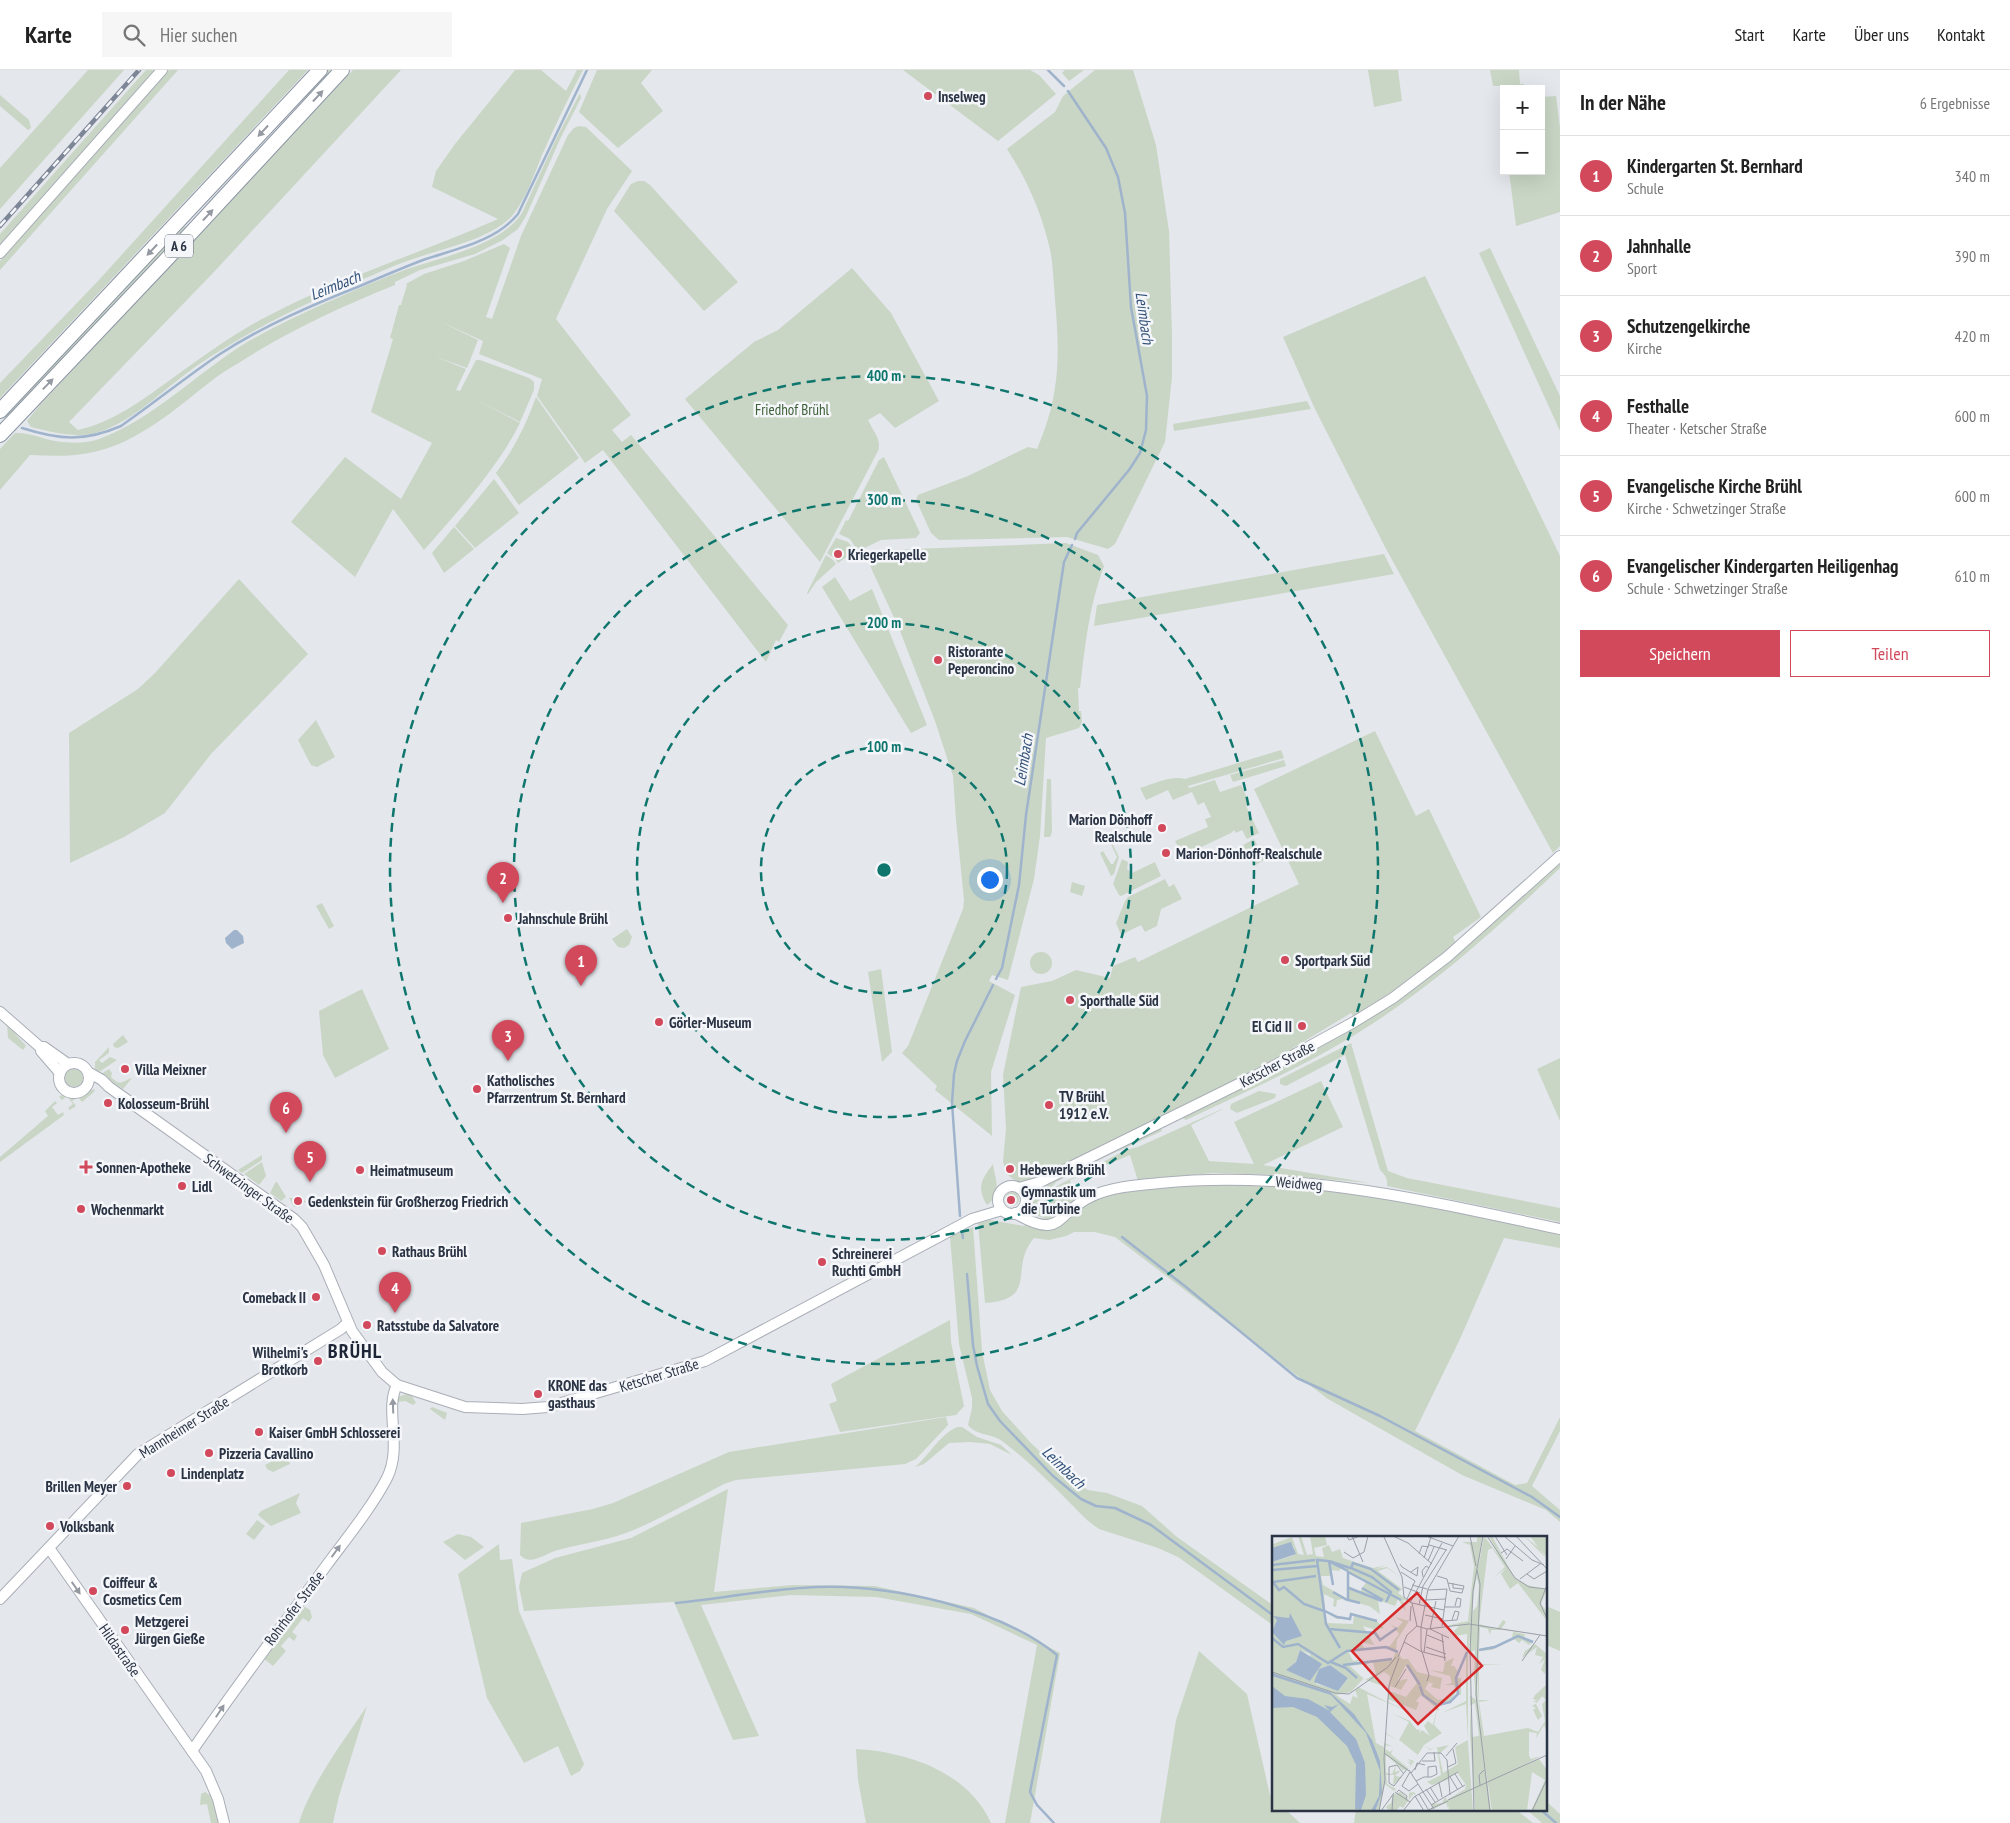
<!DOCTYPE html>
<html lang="de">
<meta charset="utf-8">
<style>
:root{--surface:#fff;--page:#f6f6f6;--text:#222;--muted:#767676;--line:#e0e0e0;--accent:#d1495b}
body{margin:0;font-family:"PT Sans Narrow",sans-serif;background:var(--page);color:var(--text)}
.controls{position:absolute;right:15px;top:15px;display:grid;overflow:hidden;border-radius:0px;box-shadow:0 5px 20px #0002}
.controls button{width:45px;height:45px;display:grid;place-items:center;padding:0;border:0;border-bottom:1px solid var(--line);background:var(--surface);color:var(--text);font:25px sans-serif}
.you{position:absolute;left:989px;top:809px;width:18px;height:18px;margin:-12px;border:4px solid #fff;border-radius:50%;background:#1a73e8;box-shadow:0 0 0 8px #1a73e833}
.badge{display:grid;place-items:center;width:32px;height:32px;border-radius:50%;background:var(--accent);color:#fff;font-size:16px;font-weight:700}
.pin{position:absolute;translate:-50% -41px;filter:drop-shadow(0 1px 2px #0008)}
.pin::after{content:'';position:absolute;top:26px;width:18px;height:15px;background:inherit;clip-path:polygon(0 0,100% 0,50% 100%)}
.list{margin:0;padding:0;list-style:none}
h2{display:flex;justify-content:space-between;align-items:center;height:65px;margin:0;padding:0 20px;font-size:21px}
h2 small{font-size:16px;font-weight:400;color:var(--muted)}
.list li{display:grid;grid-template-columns:32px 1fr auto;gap:15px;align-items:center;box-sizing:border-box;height:80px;padding:0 20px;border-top:1px solid var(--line)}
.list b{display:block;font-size:19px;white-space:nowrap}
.list p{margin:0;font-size:16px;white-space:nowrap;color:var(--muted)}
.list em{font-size:16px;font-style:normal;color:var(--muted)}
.actions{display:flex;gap:10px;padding:15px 20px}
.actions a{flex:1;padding:11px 0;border:1px solid var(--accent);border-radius:0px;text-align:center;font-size:18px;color:var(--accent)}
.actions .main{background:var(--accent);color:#fff}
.icon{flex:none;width:28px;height:28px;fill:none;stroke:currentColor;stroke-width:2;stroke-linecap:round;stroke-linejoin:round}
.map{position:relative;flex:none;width:1560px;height:1753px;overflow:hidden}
header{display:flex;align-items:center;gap:30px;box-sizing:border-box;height:70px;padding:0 25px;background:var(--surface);border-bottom:1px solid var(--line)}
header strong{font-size:24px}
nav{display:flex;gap:28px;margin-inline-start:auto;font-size:18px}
.search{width:350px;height:45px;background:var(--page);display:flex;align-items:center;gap:12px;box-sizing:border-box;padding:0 18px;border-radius:0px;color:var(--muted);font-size:19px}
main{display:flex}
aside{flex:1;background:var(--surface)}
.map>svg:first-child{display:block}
.green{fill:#c9d6c5}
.water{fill:#9fb4cc}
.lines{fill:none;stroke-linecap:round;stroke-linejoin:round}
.stream{stroke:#9fb4cc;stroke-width:2.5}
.secondary-casing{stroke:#a9aeb7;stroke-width:12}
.highway-casing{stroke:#8b94a3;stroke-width:16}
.secondary{stroke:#fff;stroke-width:10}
.highway{stroke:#fff;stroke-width:14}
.rail-casing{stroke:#7d8696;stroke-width:4.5}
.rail{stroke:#f4f6f9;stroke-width:2.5;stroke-dasharray:8;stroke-linecap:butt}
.oneway{fill:#959aa2}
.ring{fill:none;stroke:#0f766e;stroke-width:2.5;stroke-dasharray:9 6}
.poi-dot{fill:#d1495b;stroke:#f4f6f9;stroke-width:2}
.labels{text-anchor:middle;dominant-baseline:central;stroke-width:5;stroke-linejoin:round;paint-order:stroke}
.shield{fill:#f4f6f9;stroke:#676e7b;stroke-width:1}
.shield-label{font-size:14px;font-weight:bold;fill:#2b3445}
.poi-label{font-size:15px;font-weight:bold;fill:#2b3445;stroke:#f4f6f9;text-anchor:start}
.park-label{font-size:15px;fill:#3f6138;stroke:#f4f6f9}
.street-label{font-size:15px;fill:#2b3445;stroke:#f4f6f9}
.water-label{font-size:16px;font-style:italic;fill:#34527a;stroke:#f4f6f9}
.district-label{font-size:20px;font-weight:bold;letter-spacing:1px;fill:#1d2536;stroke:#f4f6f9}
.inset-river{fill:none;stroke:#9fb4cc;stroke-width:2.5}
.inset-road{fill:none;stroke:#9a9fa9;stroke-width:1}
.view{fill:#d62828;fill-opacity:0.15;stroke:#d62828;stroke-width:2.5}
.inset-edge{fill:none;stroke:#2b3445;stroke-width:2.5}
.centre{fill:#0f766e;stroke:#f4f6f9;stroke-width:2.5}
.ring-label{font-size:15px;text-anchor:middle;font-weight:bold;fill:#0f766e;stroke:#f4f6f9;stroke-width:5;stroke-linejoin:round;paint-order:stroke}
</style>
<header>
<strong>Karte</strong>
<div class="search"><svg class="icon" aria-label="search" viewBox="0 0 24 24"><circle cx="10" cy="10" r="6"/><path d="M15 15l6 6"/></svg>Hier suchen</div>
<nav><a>Start</a><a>Karte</a><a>Über uns</a><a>Kontakt</a></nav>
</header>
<main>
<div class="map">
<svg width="1560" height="1753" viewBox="0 0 1560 1753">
<rect width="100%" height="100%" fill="#e4e7ec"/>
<g class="green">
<path d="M88 0H124L0 139V98Z"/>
<path d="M146 0H156L0 179V164Z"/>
<path d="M169 0H178L0 200V191Z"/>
<path d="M289 0H308L0 328V313L98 211Z"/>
<path d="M327 0H334L304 33 300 30Z"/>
<path d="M353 0H401L213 203 69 352 78 360C113 352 141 331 170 310 201 288 234 263 268 246 342 207 422 183 498 149L432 117 436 101 455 74 515 0H541L566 21 577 0H583C568 28 555 56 542 85 534 105 526 129 512 146 492 168 446 178 419 187 403 192 388 198 373 205 312 230 253 258 198 295 167 316 141 345 105 360 80 370 56 363 31 357L27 351 39 336Z"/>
<path d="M597 0H652L641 13 663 41 618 78 579 42Z"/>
<path d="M903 0H1030L1039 5 1056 24 998 71Z"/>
<path d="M1065 0H1084L1069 11 1062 3Z"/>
<path d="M1095 0H1133L1156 75 1169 161 1172 265V307L1165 372 1115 474 1108 479 1067 467 939 470 931 463 916 430 918 425 968 406 1028 377 1037 379C1060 326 1060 286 1055 230 1054 215 1053 199 1051 184 1043 146 1028 111 1007 79L1055 42 1063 26Z"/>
<path d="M1368 0H1398L1402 31 1374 37Z"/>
<path d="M1490 0H1519L1520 14H1524V19H1504V56L1500 16H1493Z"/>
<path d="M580 23 581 28 561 67 526 146 518 159 503 170 475 184 420 200 395 212V215C345 235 295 258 248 287 236 295 222 302 210 312 175 339 139 372 94 382 73 387 51 386 30 385L0 420V379L15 363C27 362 41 368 55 371 69 373 85 374 99 369 153 349 196 304 244 274 281 252 321 235 360 218 374 212 388 206 402 201 437 188 501 176 522 143L556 69Z"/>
<path d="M0 25 29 50 31 58 28 60 0 36Z"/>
<path d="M1556 26 1560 57V142L1516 156 1509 101H1541V27Z"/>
<path d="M579 56 586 57 632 101 607 139 556 249 631 345 612 360 622 372 631 365 788 555 779 572 776 570 766 592 603 380 585 393 537 326 542 309 479 284 483 271 441 252 478 270 467 298 434 286 466 299 456 320 460 321 476 290H480L529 308 534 312V320L520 352 475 329 520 353C499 396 456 444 424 480L393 439 355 507 291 452 345 387 401 429 432 373 371 342 393 269 390 268 399 235H401L407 215 406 214 424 204 464 191 504 174 510 178 486 247 492 249 521 166 568 65 574 58Z"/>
<path d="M638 111H644L650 115 738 212 704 241 614 141 631 114Z"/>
<path d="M185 156 187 158 9 348 3 346 175 165Z"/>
<path d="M1490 178 1560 326V361L1479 183Z"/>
<path d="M852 198 891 243 939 331 895 358 880 343 868 350C873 361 882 370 878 381L820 492 685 329 754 272 778 260Z"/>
<path d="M1425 206 1560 486V776L1553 783 1385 477 1314 337 1283 267Z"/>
<path d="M536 327 579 388 519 435 496 403C514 379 526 355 536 327Z"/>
<path d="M1307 331 1311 339 1174 361 1173 354Z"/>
<path d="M884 387 920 463 916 468 881 470 858 481 850 469 839 464 846 450 848 451 879 390Z"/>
<path d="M494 409 519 443 475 478 455 456Z"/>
<path d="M454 457 474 479 444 503 432 483Z"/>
<path d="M836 468 848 472 855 481 838 493 835 489 827 483Z"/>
<path d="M1066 473 1098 485 1104 496C1089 536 1085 576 1080 618H1078L1079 641H1081L1082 652 1079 658 1046 668 1040 766 1034 809 1008 910 992 905 989 911 1015 925 991 1002 992 1066 935 1020 937 1016 902 983 908 976 963 839 964 830 956 750 953 706 935 651 898 556 871 498 869 487 887 480Z"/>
<path d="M1384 484 1394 504 1094 556 1097 535Z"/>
<path d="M826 485 833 490 836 494 816 512 808 524 807 523Z"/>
<path d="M835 507 850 531 872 519 927 655 911 663 822 517Z"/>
<path d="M239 509 308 584 211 684 165 743 124 767 70 793 69 663 138 619 155 603Z"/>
<path d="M316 650 335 687 317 697 311 695 298 670Z"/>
<path d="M1375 661 1416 746 1429 739 1481 847 1453 867 1456 873C1424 900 1390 924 1354 947L1351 943 1293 978 1294 980C1264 993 1235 1010 1206 1025 1151 1053 1096 1079 1041 1105L1023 1113 1015 1111 1007 1104 1003 1092 1006 1058 1003 1005 1021 917 1052 911 1076 900 1110 908 1113 896 1135 887 1138 892 1299 814 1254 719Z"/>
<path d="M1281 680 1284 688 1188 716 1189 718 1215 710 1220 722 1241 715 1250 734 1246 736 1259 763 1247 769 1242 760 1236 763 1234 760 1231 763 1193 781 1194 783 1184 788 1175 771 1208 757 1205 749 1211 747 1204 732 1198 735 1192 722 1173 730 1168 720 1146 730 1140 718C1153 714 1172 705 1185 709Z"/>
<path d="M1284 690 1286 696 1233 712 1230 705Z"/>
<path d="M1047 709H1051L1052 762 1050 767H1044Z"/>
<path d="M1254 769 1264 790 1254 796 1243 775Z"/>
<path d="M1112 773 1119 787 1114 804 1111 806 1100 783 1103 781 1111 794H1113L1117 787 1111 774Z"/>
<path d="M1122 789 1128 792 1127 799 1132 803 1155 792 1161 806 1121 826 1119 825 1113 814Z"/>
<path d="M1560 790V798C1497 858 1435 915 1361 961 1306 996 1244 1022 1186 1050L1182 1048 1183 1046C1246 1015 1311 985 1371 948 1441 904 1500 846 1560 790Z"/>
<path d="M1165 809 1169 817 1174 814 1182 829 1161 839 1157 856 1145 862 1141 855 1121 865 1116 853 1125 831 1128 827Z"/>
<path d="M1072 812 1085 816 1082 826 1070 822Z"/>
<path d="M322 833 334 856 329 859 316 836Z"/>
<path d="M627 859 632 867 629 875 624 878 618 877 612 869Z"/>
<circle cx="1041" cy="893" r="11"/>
<path d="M881 899 892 982 882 992 868 902Z"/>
<path d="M362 919 389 979 335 1008 323 985 319 941Z"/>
<path d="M7 954 26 976 23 980 8 968Z"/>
<path d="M123 965 128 972 118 978 114 977 113 974Z"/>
<path d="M1351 973 1388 1101 1407 1108 1560 1138V1152L1387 1116C1388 1108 1385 1105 1380 1100L1345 985 1286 1016 1280 1014V1009Z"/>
<path d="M109 977V983L99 990 102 993 110 987 117 990 99 1002 95 999V992Z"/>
<path d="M1560 988V1051L1537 999Z"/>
<circle cx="74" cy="1008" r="9"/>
<path d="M109 999 112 1003 111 1007C121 1017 122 1011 132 1008L123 1019 101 1004Z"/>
<path d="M1321 1011 1343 1057 1263 1095 1370 1113 1278 1105 1212 1103 1138 1111 1130 1085 1070 1110 1072 1121 1090 1117 1091 1122 1064 1142 1048 1150 1034 1144 1055 1117 1126 1080 1138 1077 1222 1039H1223L1191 1055 1209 1091 1254 1094 1234 1052Z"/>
<path d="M95 1019 94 1022 82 1032 78 1027 72 1031 76 1036 70 1040 68 1038 73 1034 67 1026 62 1030 59 1027 63 1024C79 1030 81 1023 95 1019Z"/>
<path d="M1259 1021 1276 1024 1275 1028 1237 1043 1230 1039 1231 1034Z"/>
<path d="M55 1031 57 1033 52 1037 58 1045 63 1042 64 1045 0 1092V1087L48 1046 45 1041Z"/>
<path d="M1157 1059H1161L1162 1061 1105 1087 1056 1112 1031 1140 1029 1136V1130L1035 1121Z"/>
<path d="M262 1085V1090L242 1103 238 1100Z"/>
<path d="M262 1092 266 1106 259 1115 244 1104Z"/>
<path d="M993 1094C995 1110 1003 1123 987 1135 976 1117 982 1109 993 1094Z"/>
<path d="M277 1112 286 1127 281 1131 270 1123 275 1113Z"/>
<path d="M1253 1113 1359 1122 1560 1163V1178L1504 1168 1460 1269 1415 1361 1515 1415 1527 1413 1560 1347V1361L1532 1416 1560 1440V1452L1546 1440 1462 1405 1328 1329 1115 1167 1095 1162H1074L1066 1166 1049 1170 1034 1168C1008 1198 1040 1229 985 1233L978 1153 990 1150 1024 1156 1027 1154C1064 1172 1072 1137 1104 1126 1115 1122 1129 1121 1142 1119 1179 1114 1216 1114 1253 1113Z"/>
<circle cx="1012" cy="1129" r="7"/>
<path d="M289 1128H297L306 1131 300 1137H294Z"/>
<path d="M973 1157 982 1281 990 1320 1002 1341 1030 1372 1067 1408 1088 1420 1107 1423 1142 1436 1177 1467 1274 1536V1556L1178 1487 1158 1478 1099 1459 1087 1450C1060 1423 1033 1394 1002 1371 991 1363 977 1366 968 1355L972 1338V1328L959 1274 950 1167Z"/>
<path d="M950 1250 951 1272 964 1336 956 1345 840 1362 829 1334 837 1331 831 1314Z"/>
<path d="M407 1324 412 1326 416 1333 413 1335 405 1331 397 1332 398 1327Z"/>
<path d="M432 1337 447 1343 445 1350 430 1339Z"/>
<path d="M946 1347 948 1355 916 1389 905 1394 736 1410 724 1414C695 1429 666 1446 636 1459 611 1470 584 1473 558 1480 545 1483 531 1497 520 1485L521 1453 593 1439 613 1433 729 1382Z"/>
<path d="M957 1357H962L977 1367 1001 1375 1012 1385 990 1374 970 1372 949 1373 924 1394 915 1397C930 1385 939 1365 957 1357Z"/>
<path d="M286 1384 290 1394 273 1402 267 1399 265 1395Z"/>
<path d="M728 1419 714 1522 792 1515 875 1516 974 1538 1060 1583 1030 1753H1005L1037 1575 971 1544 876 1527 791 1525 701 1535 759 1666 733 1670 674 1532 524 1541 519 1517 522 1503 555 1488 631 1468Z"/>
<path d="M300 1423 296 1433 301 1443 271 1456 258 1445 261 1441Z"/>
<path d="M257 1450 265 1456 254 1470 246 1464Z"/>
<path d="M458 1464 471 1467 484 1477 465 1490 443 1472Z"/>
<path d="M499 1474 500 1490 512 1489 519 1541 584 1694 580 1701 571 1706 558 1676 524 1693 487 1628 458 1504Z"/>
<path d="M1546 1536 1560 1542V1581L1546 1575Z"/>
<path d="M305 1537 310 1540 312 1547 309 1552 303 1548 292 1562 297 1566 294 1571 289 1567 281 1576 286 1581 273 1596 263 1588 301 1538Z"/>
<path d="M1199 1581 1247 1624 1270 1725 1274 1728V1739H1285L1300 1753H1160L1176 1650Z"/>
<path d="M367 1636 339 1726 333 1753H299C310 1715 345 1669 367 1636Z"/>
<path d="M856 1679C908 1682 968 1702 991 1753H866L858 1710Z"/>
<path d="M205 1722 211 1726 219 1753H211L207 1734 200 1735 201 1724Z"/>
<path d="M1546 1731 1560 1744V1753H1542L1526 1739H1546Z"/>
<path d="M1356 1739H1515L1533 1753H1354Z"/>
</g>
<path class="water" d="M234 860H237L243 866 244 873 232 879 226 873 225 868Z"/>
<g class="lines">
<g class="stream">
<path d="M1048 0 1064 16"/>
<path d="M1068 21 1106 78 1118 107 1125 143 1131 237 1147 326 1146 360 1140 383 1129 400 1077 463 1075 469"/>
<path d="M22 358C60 370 84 372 121 356 154 333 186 307 220 284 263 256 312 235 360 216 381 207 402 198 423 190 455 179 495 172 518 144L587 0"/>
<path d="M996 909 1002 898 1019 815 1026 745 1064 492 1072 475"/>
<path d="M960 1146 952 1033 954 1004 957 991 965 971 993 915"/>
<path d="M962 1162 963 1168"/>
<path d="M1122 1167 1186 1217 1297 1308 1380 1346 1532 1427 1560 1447"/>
<path d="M967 1204 973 1275 977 1296 988 1334 1000 1351 1053 1406 1081 1429 1096 1436 1115 1438 1151 1455 1274 1546"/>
<path d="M676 1533C723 1528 770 1519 816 1517 890 1514 1000 1538 1057 1585L1030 1722 1037 1735 1054 1753"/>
<path d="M1540 1739 1556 1753"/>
</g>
<defs>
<g id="secondary">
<path d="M0 183 162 0"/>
<path d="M0 942 40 977H44L68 994"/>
<path d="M41 981 60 1003"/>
<circle cx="74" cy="1008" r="15"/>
<path d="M88 1002 102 1010 109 1017 294 1149 302 1157 324 1195 352 1261 382 1302 397 1315 465 1337 522 1339 548 1337 705 1291 959 1156 972 1149 1002 1140"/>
<circle cx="1012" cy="1130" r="14"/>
<path d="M1019 1118 1040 1112 1259 1004 1354 952 1393 928 1447 887 1560 786"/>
<path d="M1015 1143C1062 1171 1055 1144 1090 1127 1111 1117 1137 1115 1160 1113 1296 1099 1428 1131 1560 1159"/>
<path d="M49 1478 206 1701 218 1729 224 1753"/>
<path d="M0 1529 138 1384 341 1259 347 1253"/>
<path d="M192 1681C235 1618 281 1558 326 1496 346 1469 372 1437 387 1408 403 1376 384 1340 397 1315"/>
</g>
<g id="highway">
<path d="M0 341 320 0"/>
<path d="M0 365 164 192 342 0"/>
</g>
</defs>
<use href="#secondary" class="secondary-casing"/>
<use href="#highway" class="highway-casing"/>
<use href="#secondary" class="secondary"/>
<use href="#highway" class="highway"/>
<defs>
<path id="rail" d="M0 156 139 0"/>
</defs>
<use href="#rail" class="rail-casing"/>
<use href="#rail" class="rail"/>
</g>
<defs><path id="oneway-solid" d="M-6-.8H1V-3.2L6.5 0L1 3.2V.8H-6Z" transform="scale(1.25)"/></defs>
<g class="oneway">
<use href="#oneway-solid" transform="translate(318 26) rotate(-47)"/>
<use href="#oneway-solid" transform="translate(263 61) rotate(133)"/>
<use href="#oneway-solid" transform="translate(208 145) rotate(-47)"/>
<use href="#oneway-solid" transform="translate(152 180) rotate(133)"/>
<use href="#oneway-solid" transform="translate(48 314) rotate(-46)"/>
<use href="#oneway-solid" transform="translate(393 1336) rotate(-92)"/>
<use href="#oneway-solid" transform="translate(336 1481) rotate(-54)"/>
<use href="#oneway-solid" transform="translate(76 1518) rotate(55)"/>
<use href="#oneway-solid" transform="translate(220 1641) rotate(-56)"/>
</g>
<g class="ring">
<circle cx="884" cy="800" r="123"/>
<circle cx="884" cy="800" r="247"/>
<circle cx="884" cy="800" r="370"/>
<circle cx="884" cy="800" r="494"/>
</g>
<g class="poi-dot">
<circle cx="928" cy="26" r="5"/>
<circle cx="838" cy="484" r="5"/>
<circle cx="938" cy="590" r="5"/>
<circle cx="1162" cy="758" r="5"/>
<circle cx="1166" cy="783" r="5"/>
<circle cx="508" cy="848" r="5"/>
<circle cx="1285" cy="890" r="5"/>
<circle cx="1070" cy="930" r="5"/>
<circle cx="659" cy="952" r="5"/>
<circle cx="1302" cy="956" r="5"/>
<circle cx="125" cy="999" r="5"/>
<circle cx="477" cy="1019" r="5"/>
<circle cx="108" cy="1033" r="5"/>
<circle cx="1049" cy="1035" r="5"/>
<path d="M83.5 1089.5h5v5h5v5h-5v5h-5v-5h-5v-5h5z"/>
<circle cx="1010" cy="1099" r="5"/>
<circle cx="360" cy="1100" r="5"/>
<circle cx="182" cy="1116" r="5"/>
<circle cx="1011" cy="1130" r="5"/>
<circle cx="298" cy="1131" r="5"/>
<circle cx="81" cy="1139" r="5"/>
<circle cx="382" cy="1181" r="5"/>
<circle cx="822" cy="1192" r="5"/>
<circle cx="316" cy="1227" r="5"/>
<circle cx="367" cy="1255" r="5"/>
<circle cx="318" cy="1291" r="5"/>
<circle cx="538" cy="1324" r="5"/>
<circle cx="259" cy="1362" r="5"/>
<circle cx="209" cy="1383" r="5"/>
<circle cx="171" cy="1403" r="5"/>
<circle cx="127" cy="1416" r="5"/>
<circle cx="50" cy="1456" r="5"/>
<circle cx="93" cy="1521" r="5"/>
<circle cx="125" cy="1560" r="5"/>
</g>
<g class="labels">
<rect class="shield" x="165" y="164.5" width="28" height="23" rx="4"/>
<g class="shield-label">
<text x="179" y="176">A 6</text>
</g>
<g class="poi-label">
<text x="938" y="26">Inselweg</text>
<text x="848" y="484">Kriegerkapelle</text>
<text x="948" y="581">Ristorante<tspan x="948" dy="17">Peperoncino</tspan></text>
<text x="1152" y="749" text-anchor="end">Marion Dönhoff<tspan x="1152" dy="17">Realschule</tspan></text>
<text x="1176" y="783">Marion-Dönhoff-Realschule</text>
<text x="518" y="848">Jahnschule Brühl</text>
<text x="1295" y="890">Sportpark Süd</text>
<text x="1080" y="930">Sporthalle Süd</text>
<text x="669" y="952">Görler-Museum</text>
<text x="1292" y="956" text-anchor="end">El Cid II</text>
<text x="135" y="999">Villa Meixner</text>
<text x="487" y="1010">Katholisches<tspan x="487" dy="17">Pfarrzentrum St. Bernhard</tspan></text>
<text x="1059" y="1026">TV Brühl<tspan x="1059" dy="17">1912 e.V.</tspan></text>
<text x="118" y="1033">Kolosseum-Brühl</text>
<text x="96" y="1097">Sonnen-Apotheke</text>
<text x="1020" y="1099">Hebewerk Brühl</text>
<text x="370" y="1100">Heimatmuseum</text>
<text x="192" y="1116">Lidl</text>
<text x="1021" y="1121">Gymnastik um<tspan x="1021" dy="17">die Turbine</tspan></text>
<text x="308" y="1131">Gedenkstein für Großherzog Friedrich</text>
<text x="91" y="1139">Wochenmarkt</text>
<text x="392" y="1181">Rathaus Brühl</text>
<text x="832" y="1183">Schreinerei<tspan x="832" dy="17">Ruchti GmbH</tspan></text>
<text x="306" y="1227" text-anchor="end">Comeback II</text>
<text x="377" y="1255">Ratsstube da Salvatore</text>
<text x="308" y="1282" text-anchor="end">Wilhelmi's<tspan x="308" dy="17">Brotkorb</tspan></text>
<text x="548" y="1315">KRONE das<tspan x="548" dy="17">gasthaus</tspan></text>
<text x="269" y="1362">Kaiser GmbH Schlosserei</text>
<text x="219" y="1383">Pizzeria Cavallino</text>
<text x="181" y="1403">Lindenplatz</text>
<text x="117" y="1416" text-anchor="end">Brillen Meyer</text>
<text x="60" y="1456">Volksbank</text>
<text x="103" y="1512">Coiffeur &amp;<tspan x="103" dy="17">Cosmetics Cem</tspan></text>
<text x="135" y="1551">Metzgerei<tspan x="135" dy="17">Jürgen Gieße</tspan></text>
</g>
<g class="park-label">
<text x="792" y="339">Friedhof Brühl</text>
</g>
<g class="street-label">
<text transform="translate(1277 994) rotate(-28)">Ketscher Straße</text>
<text transform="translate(1299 1113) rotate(4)">Weidweg</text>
<text transform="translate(249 1118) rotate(36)">Schwetzinger Straße</text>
<text transform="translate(659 1305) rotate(-17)">Ketscher Straße</text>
<text transform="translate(184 1357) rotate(-32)">Mannheimer Straße</text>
<text transform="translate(294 1538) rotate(-53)">Rohrhofer Straße</text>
<text transform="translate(120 1580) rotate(55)">Hildastraße</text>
</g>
<g class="water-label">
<text transform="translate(335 215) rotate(-22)">Leimbach</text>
<text transform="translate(1145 248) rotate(82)">Leimbach</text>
<text transform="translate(1023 690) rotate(-81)">Leimbach</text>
<text transform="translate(1064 1397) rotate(44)">Leimbach</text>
</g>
<g class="district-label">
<text x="355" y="1281">BRÜHL</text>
</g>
</g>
<g transform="translate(1272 1466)">
<rect width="275" height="275" fill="#e4e7ec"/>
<path d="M26 0H29L35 19 41 18 38 0H53L55 9 42 12 44 20 52 21 50 12 57 9 60 16 68 13 71 22 101 32 115 29 103 33 115 31 129 41 115 32 106 35 130 53 126 57 138 66 131 64 134 76 126 63 123 70 106 64 108 78 97 70 71 63 65 64 64 71 61 70 62 63 52 58 53 75 65 81 78 83V77L105 85 112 92 103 94 109 103 124 93 118 88 125 92 131 86 123 81 137 85 125 104 124 114 130 123H136L145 136 170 142 168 153 159 151 161 148 157 146 153 153 166 164 177 162 183 153 182 149H172L180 147 178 140 157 134 171 136 173 126 182 122 179 130H182L186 136 195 115V98L184 100 182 95 187 90H174L196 85 202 30 198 9 190 6H205V0H210L196 117V206L201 275H178L175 266 177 275 174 267 159 274 160 268 170 267 173 261 175 264 193 253 194 249 185 236 175 244 160 249 155 246 169 239 165 211 158 214 152 209 137 233 131 234 114 219V237L120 238 124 229 123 236 129 234 123 240 130 241 121 249 122 239H114L115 248 124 253 122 255 113 248 107 275H0V26L22 19V12L20 8 0 12V4L1 8 20 1 26 18 32 19ZM68 32 76 36V63L51 49 49 40H59L61 51 59 34 68 35ZM77 37 94 46 88 56 77 51ZM53 76 65 83H78L79 79H82L81 88 54 87ZM91 90 101 93 108 104 124 94 127 98 118 110 93 113 88 106 102 109ZM114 111 124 115 121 123 79 128 92 123 81 125 76 115ZM28 114 38 118V145L15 134 24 126ZM194 118V165L170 177 194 168 196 204 183 211 186 228 171 237 167 218 177 209 158 213 152 209 170 197 162 189 165 174 167 175 165 168 177 166 186 153V158L189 159V142H185ZM101 126 104 138 93 144 78 130 94 128 96 137 95 128ZM58 129 76 142 67 154 44 148 47 133ZM134 129 145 147 134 161 117 155 118 150 129 154 132 149 136 143 128 144 131 146 126 144ZM112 136 118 140 115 166 86 151 83 154 86 162 81 160 82 156 78 168 64 159 79 156 91 143 108 149 110 146 102 142ZM95 158 142 178 116 166V163L144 174 147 167 144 165 149 159 165 173 161 189 156 185 152 190 158 200 150 194 147 197 148 193 145 194 138 185 120 177 137 186 127 204 146 219 142 225 135 220 142 225 136 223 140 227 135 225 139 229 137 233 119 218 121 213 118 216 113 213 114 209 121 211 113 207 114 198 126 204 114 197 112 211 104 207ZM212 0 227 20 216 0 225 15 217 0H220L242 41 255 49 271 53H263H275L269 68 275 76V83L270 75 275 85 246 47 238 53 229 38 234 32 221 42 233 31 220 12 216 14 207 88 225 93 231 84 234 86 229 93 275 99 232 94H219L218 99 216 93 208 91 207 113 226 109 240 102 241 96 253 98 252 101 260 107 257 109 250 104 247 107 241 102 220 114 207 115V128H231L207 129V164H218L207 166 212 200 256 192 266 196 273 185 270 168 274 164 270 160 275 155V197L272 189 264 202 265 197 257 196V220L259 223 265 221H267L250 230 267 223 275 234V275H259L273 244 260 236 255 275H220L209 202 205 137 206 91 214 15 206 91 204 137 209 202 219 275H203L198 198V107L202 55ZM205 42 207 50 205 70 201 75ZM203 114 202 141 204 164 198 159 199 116ZM203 167 207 200 200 201 198 170ZM252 0 266 11 258 0H275V21L268 13 275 23ZM263 108 275 118 273 138 269 134 273 123 267 128 271 121 263 119 265 111 250 122 253 115ZM275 148V154L264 168 270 180 266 184 261 174 264 172 260 170 265 167 261 165H266L261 163 263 159ZM129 256 137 264V257L142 256 144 259 141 258 131 272 128 270 124 275H117L114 271 119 267 121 258Z" fill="#c9d6c5" fill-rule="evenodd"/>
<path d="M19 6 24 18 0 26V12ZM18 77 30 100 14 105 12 109 0 96 5 84 1 80 17 82ZM28 114 50 128 38 145 14 134 24 126ZM58 129 76 142 66 155 42 146 47 133ZM0 137 58 156 82 178 100 204 108 225 110 257 103 275H99L107 260 108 235 94 197 59 159 0 140ZM0 150 13 160 36 163 58 175 52 169 60 171 67 168 58 176 84 203 93 227 94 259 89 274 83 273 84 229 75 210 45 181 21 171 0 172Z" fill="#9fb4cc"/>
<path class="inset-river" d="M57 25 61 49M57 25 78 32M0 29 43 24M0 34 45 30M1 46 7 54 12 51 32 68 52 75M1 46 44 40M77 52 110 65M90 52 111 64M61 56 75 64M114 66 119 56 100 41 79 32 81 27 99 33 127 54M88 67 76 64V36L129 64M53 75 65 81 78 83 79 78 105 85M57 93 103 97 108 104 125 92M0 102 11 111 26 108 56 127 75 115 114 111 126 116M68 112 54 88 45 24 56 25 76 35M207 114 223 111 246 100 261 106M59 126 74 132 85 142M71 129 120 123M135 129 148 149M148 150 151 159 165 169M166 169 178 166 186 158 184 142 195 116"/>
<path class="inset-road" d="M75 0 77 4 88 0M80 0 91 26M121 0 136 7 160 28M154 0 181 10M198 0 204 30M215 0 243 42 257 51 275 53M223 0 235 19M232 0 260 24 272 29M244 0 275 33M112 1 130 41 132 61 140 67M157 9 175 14M72 16 81 22 92 16 96 0M229 17 235 13 251 25M147 18 150 10 157 11M152 22 159 1M234 23 243 10M156 25 162 11M128 28 130 31 145 40 146 31 139 36M205 34 208 48 204 159 218 275M129 36 143 45M255 38 262 43 275 35M165 40 175 43 178 55 190 57 192 50 176 47M151 41 150 35 154 30 157 32M248 43 268 28M181 47V52L191 53M140 49 155 53M275 49 268 67 275 83M132 51 148 57M156 53 187 0M156 54 175 53M135 63 143 45M153 64 174 63M138 67 170 7M147 69 151 50 174 14M153 70 172 74M172 71H188L189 63 185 62 183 70M153 79 171 83M138 85 139 70M171 85 185 84 187 76 183 75 180 84M145 90 140 67 153 70M170 90 175 53M149 91V112L157 139 155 145M149 91 156 53M158 93 164 65M158 93 177 102M155 99 172 106M170 99 173 125M132 106 150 116M154 111 174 118M151 116 174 122M152 116 155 93M126 121 135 99 145 90 155 93 197 88 275 100M250 125 268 99M0 136 63 157 77 158 116 131 124 121M123 151 134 133M112 217 137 235M174 220 185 207M150 225H163L162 216M176 231 184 227 181 213M137 234 162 273M143 234 145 227 153 229M138 236 130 250 137 255 146 248M139 237 155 217H169L175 224 178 259M183 238 191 251M178 241 186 254M144 245 152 241H159L165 238 164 230 156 231V241M167 246 170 261M208 249 207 239 212 234M122 250 117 247V231L125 229 131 237M122 250 135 233M158 251 166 264M154 253 163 266M123 256 138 266M125 256 127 254 135 260 134 263M147 258 156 273M143 260 152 275M176 264 275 219M159 269 193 249M107 275 113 244 112 222 117 149 127 122M109 275 122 257M120 275 121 259M131 275 142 261 186 236M154 275 176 265M202 275 198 115 201 55 211 0M260 275 275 243"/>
<path class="view" d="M145 57 210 130 146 188 80 115Z"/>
<rect width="275" height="275" class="inset-edge"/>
</g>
<circle cx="884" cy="800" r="8" class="centre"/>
<g class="ring-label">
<text x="884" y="311">400 m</text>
<text x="884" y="435">300 m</text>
<text x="884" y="558">200 m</text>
<text x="884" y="682">100 m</text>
</g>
</svg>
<div class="controls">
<button>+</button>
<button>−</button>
</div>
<div class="you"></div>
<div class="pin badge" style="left:581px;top:916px">1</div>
<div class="pin badge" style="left:503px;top:833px">2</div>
<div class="pin badge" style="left:508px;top:991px">3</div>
<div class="pin badge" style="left:395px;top:1243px">4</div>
<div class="pin badge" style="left:310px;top:1112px">5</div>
<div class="pin badge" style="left:286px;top:1063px">6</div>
</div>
<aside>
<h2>In der Nähe<small>6 Ergebnisse</small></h2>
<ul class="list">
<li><span class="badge">1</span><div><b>Kindergarten St. Bernhard</b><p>Schule</p></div><em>340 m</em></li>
<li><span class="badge">2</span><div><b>Jahnhalle</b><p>Sport</p></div><em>390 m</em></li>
<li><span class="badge">3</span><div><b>Schutzengelkirche</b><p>Kirche</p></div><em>420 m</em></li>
<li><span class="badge">4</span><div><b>Festhalle</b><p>Theater · Ketscher Straße</p></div><em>600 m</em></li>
<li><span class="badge">5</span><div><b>Evangelische Kirche Brühl</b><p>Kirche · Schwetzinger Straße</p></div><em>600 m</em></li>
<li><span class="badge">6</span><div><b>Evangelischer Kindergarten Heiligenhag</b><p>Schule · Schwetzinger Straße</p></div><em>610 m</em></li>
</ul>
<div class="actions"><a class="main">Speichern</a><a>Teilen</a></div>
</aside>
</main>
